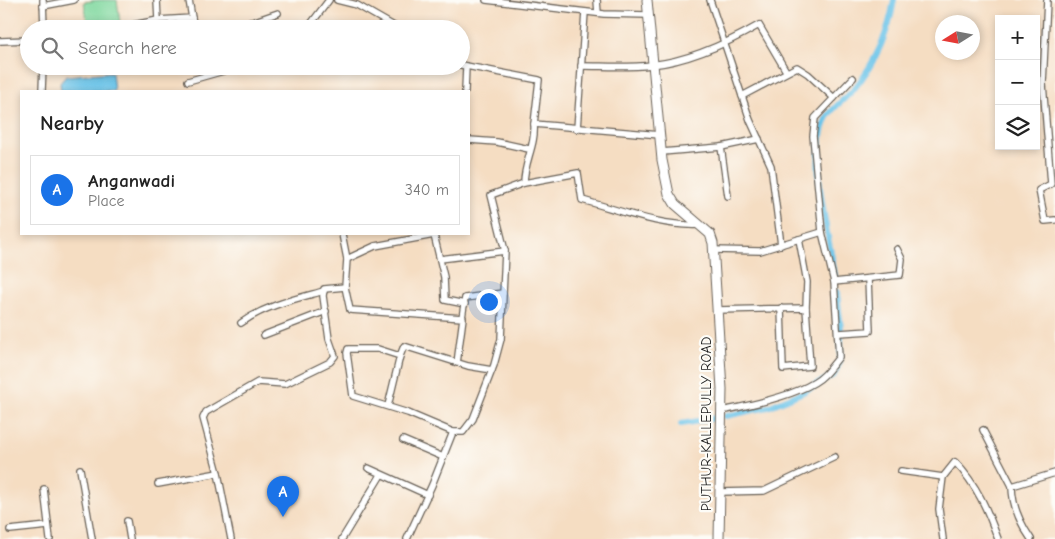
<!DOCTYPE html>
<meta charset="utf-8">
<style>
:root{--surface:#fff;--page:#f6f6f6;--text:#222;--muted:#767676;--line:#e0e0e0;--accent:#1a73e8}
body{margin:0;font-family:"Comic Neue",sans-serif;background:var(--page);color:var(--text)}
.controls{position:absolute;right:15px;top:15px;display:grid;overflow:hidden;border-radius:0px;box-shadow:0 2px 8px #0003}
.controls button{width:45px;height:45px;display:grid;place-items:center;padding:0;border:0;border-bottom:1px solid var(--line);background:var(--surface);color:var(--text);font:25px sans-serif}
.compass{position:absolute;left:935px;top:15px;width:45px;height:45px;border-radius:50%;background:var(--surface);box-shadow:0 2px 8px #0003;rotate:259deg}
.you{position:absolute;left:488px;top:301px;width:18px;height:18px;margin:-12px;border:4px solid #fff;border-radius:50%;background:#1a73e8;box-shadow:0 0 0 8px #1a73e833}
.badge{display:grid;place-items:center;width:32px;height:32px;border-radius:50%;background:var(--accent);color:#fff;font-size:16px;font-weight:700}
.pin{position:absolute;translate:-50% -41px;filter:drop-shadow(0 1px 2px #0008)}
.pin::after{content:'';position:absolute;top:26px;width:18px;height:15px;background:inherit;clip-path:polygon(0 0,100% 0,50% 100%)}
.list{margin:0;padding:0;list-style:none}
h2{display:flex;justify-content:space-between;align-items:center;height:65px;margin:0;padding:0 20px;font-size:21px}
h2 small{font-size:16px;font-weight:400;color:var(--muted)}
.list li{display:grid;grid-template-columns:32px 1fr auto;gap:15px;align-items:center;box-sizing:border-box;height:70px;margin:0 10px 10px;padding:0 10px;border:1px solid var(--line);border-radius:0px}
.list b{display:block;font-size:19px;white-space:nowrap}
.list p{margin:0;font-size:16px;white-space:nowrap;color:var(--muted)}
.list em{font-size:16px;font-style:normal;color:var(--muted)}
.icon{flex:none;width:28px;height:28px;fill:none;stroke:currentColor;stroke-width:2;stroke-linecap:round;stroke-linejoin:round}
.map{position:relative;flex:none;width:1055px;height:539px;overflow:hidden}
.search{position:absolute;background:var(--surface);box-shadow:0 2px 8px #0003;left:20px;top:20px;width:450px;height:55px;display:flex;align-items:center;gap:12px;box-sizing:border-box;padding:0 18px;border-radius:28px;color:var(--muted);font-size:19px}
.panel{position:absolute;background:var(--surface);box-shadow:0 2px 8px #0003;left:20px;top:90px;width:450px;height:145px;border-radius:0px}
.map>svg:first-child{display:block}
.green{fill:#7dd79d;stroke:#4c7a5c}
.water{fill:#6cc4e9;stroke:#447082}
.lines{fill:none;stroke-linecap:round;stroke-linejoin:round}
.canal{stroke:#6cc4e9;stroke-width:6}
.street-casing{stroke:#686056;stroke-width:8}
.secondary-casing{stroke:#686056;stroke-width:11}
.street{stroke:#fff;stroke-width:5.5}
.secondary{stroke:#fff;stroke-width:9}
.labels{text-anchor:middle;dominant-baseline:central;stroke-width:4.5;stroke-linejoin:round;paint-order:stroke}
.street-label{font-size:14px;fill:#1c1c1c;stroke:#fdfcf7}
</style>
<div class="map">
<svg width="1055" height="539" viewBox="0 0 1055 539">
<rect width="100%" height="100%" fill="#fdfcf7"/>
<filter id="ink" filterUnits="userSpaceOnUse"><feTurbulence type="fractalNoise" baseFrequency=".02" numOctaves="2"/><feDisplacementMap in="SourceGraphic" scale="10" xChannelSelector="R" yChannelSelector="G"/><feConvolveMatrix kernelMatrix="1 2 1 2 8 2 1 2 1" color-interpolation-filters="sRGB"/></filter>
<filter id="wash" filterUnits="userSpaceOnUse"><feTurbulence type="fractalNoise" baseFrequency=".0096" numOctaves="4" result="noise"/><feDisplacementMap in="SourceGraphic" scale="20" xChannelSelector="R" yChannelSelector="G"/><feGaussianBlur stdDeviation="1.12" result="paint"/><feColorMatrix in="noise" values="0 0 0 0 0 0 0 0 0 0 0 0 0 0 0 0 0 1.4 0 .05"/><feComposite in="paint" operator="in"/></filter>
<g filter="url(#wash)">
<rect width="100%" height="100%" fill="#f5ddc2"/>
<path class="green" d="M100 0H117L120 22 88 27 84 2Z"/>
<path class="water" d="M112 72 114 91H61L60 83 66 76Z"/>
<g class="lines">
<g class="canal">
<path d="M835 277C829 232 807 162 826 119 831 108 846 99 854 89 875 63 889 32 894 0"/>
<path d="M837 292 841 329"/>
<path d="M726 416 768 407 801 393 834 375 840 362 841 335"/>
<path d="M681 424 716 418"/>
</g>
</g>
</g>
<g filter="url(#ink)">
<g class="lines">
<defs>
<g id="street">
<path d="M43 0 44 29"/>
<path d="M337 0 357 5 399 29"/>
<path d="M486 0 604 14 648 15"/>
<path d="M597 0 598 13"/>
<path d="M710 0 750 120 771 166 781 245"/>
<path d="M1047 0 1043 84 1051 184 1039 190 1045 221 1055 220"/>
<path d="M43 6 74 0"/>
<path d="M192 18 195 29"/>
<path d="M158 20 192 18 189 0"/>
<path d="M113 29 158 20 157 0"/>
<path d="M214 29 252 22 278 13"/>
<path d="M307 29 329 0"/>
<path d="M0 41 29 40"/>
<path d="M461 65 539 80 534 124 660 135"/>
<path d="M581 66C604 66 628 68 651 65 689 61 726 44 759 25L786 71"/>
<path d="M188 81 241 66"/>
<path d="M42 91 43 66"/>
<path d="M465 91 466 66"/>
<path d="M742 96 797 67 808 74 834 98"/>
<path d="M577 129 585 12"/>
<path d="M469 140 497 142 529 149"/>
<path d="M721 147 728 196"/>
<path d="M662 152 721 147 759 139"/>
<path d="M524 183 578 173 582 200C620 210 660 227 700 225"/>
<path d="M342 234 347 259"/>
<path d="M799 239 807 282 806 308"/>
<path d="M713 250 760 251 822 232"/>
<path d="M440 259 505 251"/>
<path d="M834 282 900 275 902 259 897 249"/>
<path d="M717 310 806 308 810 366 783 369 781 308"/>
<path d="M462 318 465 298 503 293"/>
<path d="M241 323C266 305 295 299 324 291"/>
<path d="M839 333 870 331 868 279"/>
<path d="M264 335 326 311"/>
<path d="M457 363 463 318 350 310 345 287 347 259 375 246 434 235 444 277 445 300 465 304"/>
<path d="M388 406 400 356"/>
<path d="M721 411C747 406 806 394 824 375 829 370 834 363 839 357L834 282 822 232 813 136 815 118 853 78"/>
<path d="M983 430 1012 486"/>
<path d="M453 432 408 413 353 396 347 353 348 349H378L400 356 404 346 468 366 492 370"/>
<path d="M403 440 443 457"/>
<path d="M368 468 428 495"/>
<path d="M80 469 92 539"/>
<path d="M901 471 943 477"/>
<path d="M158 484 218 473"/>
<path d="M44 489 50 539"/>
<path d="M720 492 764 491 835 457"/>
<path d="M127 521 130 539"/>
<path d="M10 530 48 526"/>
<path d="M231 539 218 473 203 418 206 412 258 382 285 384 330 362 335 356 329 339 323 296 324 289 345 287"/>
<path d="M342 539 381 475"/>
<path d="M407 539 432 485 453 432H463L473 419 494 365 501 339 505 251 491 195 524 183C524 162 536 145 534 124"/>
<path d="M943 539 939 509 943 477 955 462C977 485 987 509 998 539"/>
<path d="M1031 539C1020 523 1012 506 1012 486L1055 473"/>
</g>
<path id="secondary" d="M647 0 662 160 669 194 675 204 710 234 713 243 722 389 719 539"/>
</defs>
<use href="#street" class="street-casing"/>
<use href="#secondary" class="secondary-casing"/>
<use href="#street" class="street"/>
<use href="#secondary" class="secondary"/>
</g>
</g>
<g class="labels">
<g class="street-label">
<text transform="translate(706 424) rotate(-90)">PUTHUR-KALLEPULLY ROAD</text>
</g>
</g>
</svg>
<div class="controls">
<button>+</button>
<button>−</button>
<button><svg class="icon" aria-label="layers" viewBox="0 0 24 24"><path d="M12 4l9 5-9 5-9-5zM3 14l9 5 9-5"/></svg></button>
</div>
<svg class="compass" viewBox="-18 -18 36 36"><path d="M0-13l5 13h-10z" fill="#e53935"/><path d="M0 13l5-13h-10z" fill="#767676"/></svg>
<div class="you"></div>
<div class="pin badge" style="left:283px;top:517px">A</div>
<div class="search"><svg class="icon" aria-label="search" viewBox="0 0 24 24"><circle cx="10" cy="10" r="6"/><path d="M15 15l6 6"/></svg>Search here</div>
<section class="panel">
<h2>Nearby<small></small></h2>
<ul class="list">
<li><span class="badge">A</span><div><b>Anganwadi</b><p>Place</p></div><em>340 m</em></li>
</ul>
</section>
</div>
